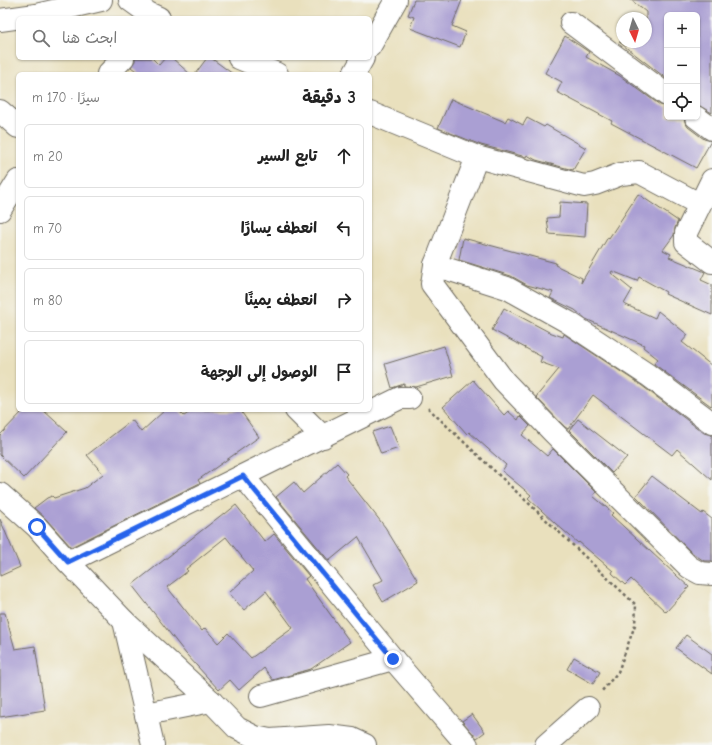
<!DOCTYPE html>
<html lang="ar">
<meta charset="utf-8">
<style>
:root{--surface:#fff;--page:#f2f2f2;--text:#222;--muted:#767676;--line:#e0e0e0}
body{margin:0;font-family:"Comic Neue","Playpen Sans Arabic",sans-serif;background:var(--page);color:var(--text);direction:rtl}
.controls{position:absolute;right:12px;top:12px;display:grid;overflow:hidden;border-radius:6px;box-shadow:0 1px 3px #0004}
.controls button{width:36px;height:36px;display:grid;place-items:center;padding:0;border:0;border-bottom:1px solid var(--line);background:var(--surface);color:var(--text);font:20px sans-serif}
.compass{position:absolute;left:616px;top:12px;width:36px;height:36px;border-radius:50%;background:var(--surface);box-shadow:0 1px 3px #0004;rotate:175deg}
.stop{position:absolute;width:12px;height:12px;margin:-9px;border:3px solid #2563eb;border-radius:50%;background:#fff}
.stop.end{background:#2563eb;border-color:#fff;box-shadow:0 1px 4px #0008}
.list{margin:0;padding:0;list-style:none}
h2{display:flex;justify-content:space-between;align-items:center;height:52px;margin:0;padding:0 16px;font-size:17px}
h2 small{font-size:13px;font-weight:400;color:var(--muted)}
.list li{display:grid;grid-template-columns:26px 1fr auto;gap:12px;align-items:center;box-sizing:border-box;height:64px;margin:0 8px 8px;padding:0 8px;border:1px solid var(--line);border-radius:6px}
.list b{display:block;font-size:15px;white-space:nowrap}
.list em{font-size:13px;font-style:normal;color:var(--muted)}
.icon{flex:none;width:22px;height:22px;fill:none;stroke:currentColor;stroke-width:2;stroke-linecap:round;stroke-linejoin:round}
.map{position:relative;flex:none;width:712px;height:745px;overflow:hidden;direction:ltr}
.search{position:absolute;background:var(--surface);box-shadow:0 1px 3px #0004;left:16px;top:16px;width:356px;height:44px;display:flex;align-items:center;gap:10px;box-sizing:border-box;padding:0 14px;border-radius:6px;color:var(--muted);font-size:15px}
.panel{position:absolute;background:var(--surface);box-shadow:0 1px 3px #0004;left:16px;top:72px;width:356px;height:340px;border-radius:6px;direction:rtl}
.map>svg:first-child{display:block}
.building{fill:#aa9fd3;fill-rule:evenodd}
.lines{fill:none;stroke-linecap:round;stroke-linejoin:round}
.minor-casing{stroke:#6e6a5e;stroke-width:24}
.path{stroke:#6e6a5e;stroke-width:2.5;stroke-dasharray:3 3;stroke-linecap:butt}
.minor{stroke:#fff;stroke-width:22}
.route{stroke:#2563eb;stroke-width:5}
</style>
<div class="map">
<svg width="712" height="745" viewBox="0 0 712 745">
<rect width="100%" height="100%" fill="#f6f6f2"/>
<filter id="ink" filterUnits="userSpaceOnUse"><feTurbulence type="fractalNoise" baseFrequency=".025" numOctaves="2"/><feDisplacementMap in="SourceGraphic" scale="8" xChannelSelector="R" yChannelSelector="G"/><feConvolveMatrix kernelMatrix="1 2 1 2 8 2 1 2 1" color-interpolation-filters="sRGB"/></filter>
<filter id="wash" filterUnits="userSpaceOnUse"><feTurbulence type="fractalNoise" baseFrequency=".012" numOctaves="4" result="noise"/><feDisplacementMap in="SourceGraphic" scale="16" xChannelSelector="R" yChannelSelector="G"/><feGaussianBlur stdDeviation="0.9" result="paint"/><feColorMatrix in="noise" values="0 0 0 0 0 0 0 0 0 0 0 0 0 0 0 0 0 1.4 0 .05"/><feComposite in="paint" operator="in"/></filter>
<g filter="url(#wash)">
<rect width="100%" height="100%" fill="#e9e0bd"/>
<g id="blocks">
<g class="building">
<path d="M414 0H462L452 26 466 32 460 47 410 28 414 17 408 15Z"/>
<path d="M631 0H712V113L698 105 699 103 697 102V15H667V79L619 42H646V12Z"/>
<path d="M565 36 589 52 586 57 620 76 660 105 667 107V117H684L685 122 688 127 704 139 711 141 696 168 611 123 612 121 557 92 562 82 545 73Z"/>
<path d="M135 58H152L159 65 165 58H172L190 74H140L131 67 135 61Z"/>
<path d="M207 58H211L233 74H195Z"/>
<path d="M451 99 505 122 508 117 523 125 527 118 544 127 546 125 586 148 573 170 536 160 527 155 526 157 481 145 438 128Z"/>
<path d="M638 194 678 221 675 228 674 235 663 250 671 254 669 257 705 272 701 280 712 285V315L665 294 666 292 639 277 637 281 612 271 611 273 632 290 624 304 655 318 658 311 688 335 682 342 712 366V405L711 406 654 364 658 359 643 347 644 345 586 319 575 310 550 298 553 292 527 285 511 276 459 260 463 238 556 263 555 265 582 278 581 283 608 237 609 238Z"/>
<path d="M560 202 587 204 585 237 549 234 547 218 559 217Z"/>
<path d="M504 308 549 332 563 337 564 334 641 385 704 433 711 435 712 437V480L677 449 672 455 593 395 568 429 565 427 536 397 559 369 540 362 542 357 492 330Z"/>
<path d="M444 346 453 376 416 387 404 386V384L392 388 385 364Z"/>
<path d="M473 380 504 415 508 411 518 420 520 416 530 426 522 435 547 456 553 449 596 492 593 496 613 513 611 515 689 587 666 612 631 579 625 585 612 573 613 571 579 542 578 543 555 523 528 498 531 495 502 471 506 465 469 432 467 434 443 407Z"/>
<path d="M24 410H43L67 432 24 478 0 455V435Z"/>
<path d="M165 410H178L184 416 193 410H240L259 437 198 480 200 483 71 547 46 519 34 508 47 498 52 496 54 498 85 488 103 474 87 455 132 420 141 432Z"/>
<path d="M578 419 627 457 612 473 569 430Z"/>
<path d="M390 426 399 448 381 454 372 432Z"/>
<path d="M337 463 347 474 345 476 385 527 418 581 383 602 373 585 383 580 358 537 329 561 276 497 294 482 303 493Z"/>
<path d="M652 476 702 514 703 512 712 519V561H704L691 552 636 496Z"/>
<path d="M236 505 265 542 274 534 309 576 305 579 350 642 311 669 273 680 264 668 239 690 230 680 219 690 186 654 132 585 224 513 225 514ZM226 537 253 571 229 593 244 610 266 591 293 628 251 658 228 633 218 643 205 628 202 631 167 587 188 571 186 569Z"/>
<path d="M0 519 20 567 0 576Z"/>
<path d="M0 613H5L15 649 35 646 45 710 0 717Z"/>
<path d="M686 635 712 654V674L676 648Z"/>
<path d="M574 657 600 672 593 684 567 669Z"/>
<path d="M472 714 485 732 477 738 462 721Z"/>
</g>
</g>
</g>
<g filter="url(#ink)">
<use href="#blocks" fill-opacity="0" stroke="#6e6a5e" stroke-width="1"/>
<g class="lines">
<defs>
<g id="minor">
<path d="M130 0 148 13 159 18"/>
<path d="M0 20 36 15 101 0"/>
<path d="M571 23 667 95"/>
<path d="M370 46 396 0"/>
<path d="M239 58 277 74"/>
<path d="M108 74 123 58"/>
<path d="M354 74 363 58"/>
<path d="M0 111 18 127"/>
<path d="M370 113 477 157 584 186 595 184 621 174 639 172 699 204"/>
<path d="M696 117 712 129"/>
<path d="M477 157 435 265 432 284 504 381 552 431 689 567 700 573 712 574"/>
<path d="M712 180 686 233V242L712 262"/>
<path d="M0 210 18 181"/>
<path d="M435 265 507 288 568 322 648 375 712 423"/>
<path d="M296 410 323 437"/>
<path d="M243 476 393 659 467 745"/>
<path d="M0 494 37 527 68 562 400 398H410"/>
<path d="M68 562 124 621 153 745"/>
<path d="M124 621 211 701 237 728 255 737 270 740 329 736 352 739 365 745"/>
<path d="M261 696 393 659"/>
<path d="M146 714 211 701"/>
<path d="M546 745 588 708"/>
</g>
</defs>
<use href="#minor" class="minor-casing"/>
<path class="path" d="M428 408 636 605 635 625 618 672 601 692"/>
<use href="#minor" class="minor"/>
</g>
</g>
<g class="lines" filter="url(#ink)">
<path class="route" d="M37 527 68 562 243 476 393 659"/>
</g>
</svg>
<div class="controls">
<button>+</button>
<button>−</button>
<button><svg class="icon" aria-label="locate" viewBox="0 0 24 24"><circle cx="12" cy="12" r="6"/><path d="M12 2v4M12 18v4M2 12h4M18 12h4"/></svg></button>
</div>
<svg class="compass" viewBox="-18 -18 36 36"><path d="M0-13l5 13h-10z" fill="#e53935"/><path d="M0 13l5-13h-10z" fill="#767676"/></svg>
<div class="stop" style="left:37px;top:527px"></div>
<div class="stop end" style="left:393px;top:659px"></div>
<div class="search"><svg class="icon" aria-label="search" viewBox="0 0 24 24"><circle cx="10" cy="10" r="6"/><path d="M15 15l6 6"/></svg>ابحث هنا</div>
<section class="panel">
<h2>3 دقيقة<small>سيرًا · 170 m</small></h2>
<ul class="list">
<li><svg class="icon" aria-label="ahead" viewBox="0 0 24 24"><path d="M12 20V5M6 11l6-6 6 6"/></svg><div><b>تابع السير</b></div><em>20 m</em></li>
<li><svg class="icon" aria-label="left" viewBox="0 0 24 24"><path d="M17 20v-9H6M10 6l-5 5 5 5"/></svg><div><b>انعطف يسارًا</b></div><em>70 m</em></li>
<li><svg class="icon" aria-label="right" viewBox="0 0 24 24"><path d="M7 20v-9h11M14 6l5 5-5 5"/></svg><div><b>انعطف يمينًا</b></div><em>80 m</em></li>
<li><svg class="icon" aria-label="arrive" viewBox="0 0 24 24"><path d="M6 21V4h12l-3 4 3 4H6"/></svg><div><b>الوصول إلى الوجهة</b></div></li>
</ul>
</section>
</div>
